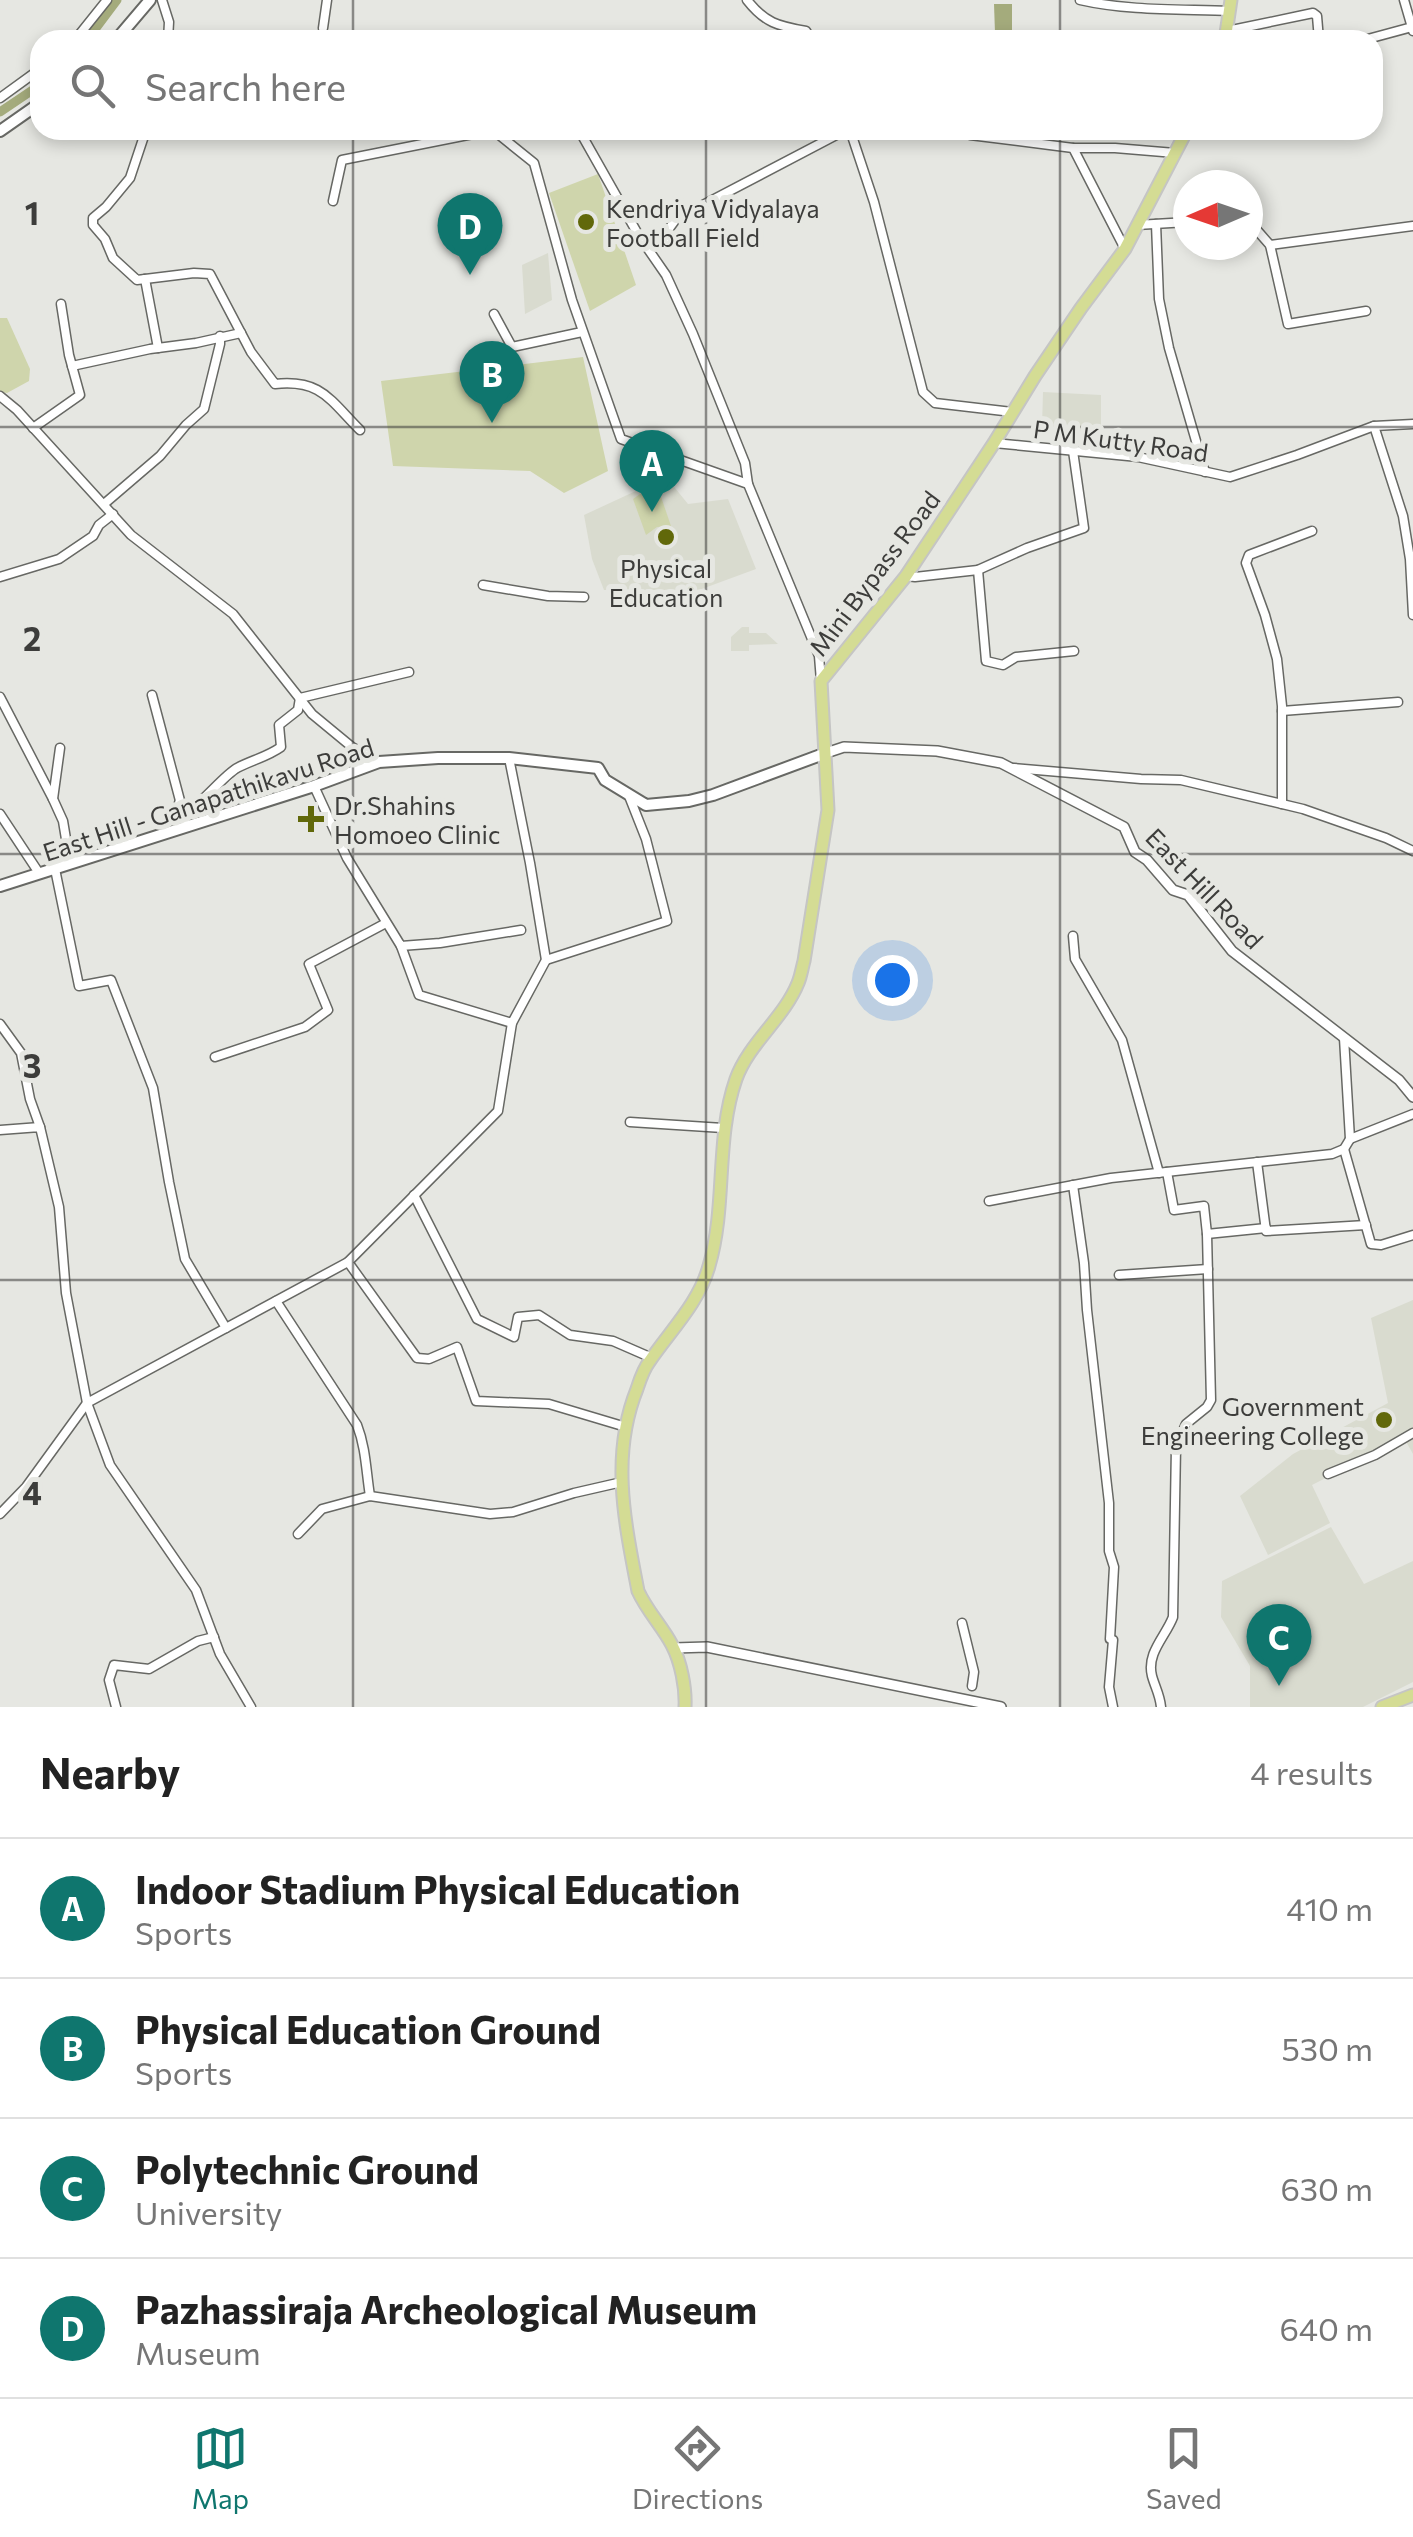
<!DOCTYPE html>
<style>
:root{--surface:#fff;--page:#f2f2f2;--text:#222;--muted:#767676;--line:#e0e0e0;--accent:#0f766e}
body{margin:0;font-family:Commissioner,sans-serif;background:var(--page);color:var(--text)}
.compass{position:absolute;left:1173px;top:170px;width:90px;height:90px;border-radius:50%;background:var(--surface);box-shadow:0 5px 15px #0003;rotate:268deg}
.you{position:absolute;left:892px;top:980px;width:35px;height:35px;margin:-25px;border:8px solid #fff;border-radius:50%;background:#1a73e8;box-shadow:0 0 0 15px #1a73e833}
.badge{display:grid;place-items:center;width:65px;height:65px;border-radius:50%;background:var(--accent);color:#fff;font-size:32px;font-weight:700}
.pin{position:absolute;translate:-50% -82px;filter:drop-shadow(0 2px 5px #0008)}
.pin::after{content:'';position:absolute;top:52px;width:35px;height:30px;background:inherit;clip-path:polygon(0 0,100% 0,50% 100%)}
.list{margin:0;padding:0;list-style:none}
h2{display:flex;justify-content:space-between;align-items:center;height:130px;margin:0;padding:0 40px;font-size:42px}
h2 small{font-size:32px;font-weight:400;color:var(--muted)}
.list li{display:grid;grid-template-columns:65px 1fr auto;gap:30px;align-items:center;box-sizing:border-box;height:140px;padding:0 40px;border-top:2px solid var(--line)}
.list b{display:block;font-size:38px;white-space:nowrap}
.list p{margin:0;font-size:32px;white-space:nowrap;color:var(--muted)}
.list em{font-size:32px;font-style:normal;color:var(--muted)}
.icon{flex:none;width:55px;height:55px;fill:none;stroke:currentColor;stroke-width:2;stroke-linecap:round;stroke-linejoin:round}
.map{position:relative;flex:none;width:1413px;height:1707px;overflow:hidden}
.search{position:absolute;background:var(--surface);box-shadow:0 5px 15px #0003;left:30px;right:30px;top:30px;height:110px;display:flex;align-items:center;gap:25px;box-sizing:border-box;padding:0 35px;border-radius:30px;color:var(--muted);font-size:38px}
.sheet{height:690px;background:var(--surface)}
nav{display:flex;justify-content:space-around;align-items:center;box-sizing:border-box;height:140px;border-top:2px solid var(--line);background:var(--surface);font-size:28px;color:var(--muted)}
nav a{display:grid;justify-items:center;gap:5px}
nav .on{color:var(--accent)}
.map>svg:first-child{display:block}
.built{fill:#d9dbcf}
.green{fill:#cfd5ac}
.water{fill:#a4ab7c}
.lines{fill:none;stroke-linecap:round;stroke-linejoin:round}
.canal{stroke:#a4ab7c;stroke-width:9}
.minor-casing{stroke:#676864;stroke-width:11}
.tertiary-casing{stroke:#676864;stroke-width:12}
.secondary-casing{stroke:#676864;stroke-width:14}
.primary-casing{stroke:#c5c5c4;stroke-width:15}
.minor{stroke:#fff;stroke-width:8}
.tertiary{stroke:#fff;stroke-width:9}
.secondary{stroke:#fff;stroke-width:10}
.primary{stroke:#d4dc94;stroke-width:11}
.grid{fill:none;stroke:#3d3d3b;stroke-width:2.5;stroke-opacity:0.55}
.poi-dot{fill:#61680a;stroke:#e6e7e2;stroke-width:4}
.labels{text-anchor:middle;dominant-baseline:central;stroke-width:10;stroke-linejoin:round;paint-order:stroke}
.poi-label{font-size:25px;fill:#3d3d3b;stroke:#e6e7e2;text-anchor:start}
.street-label{font-size:25px;fill:#3d3d3b;stroke:#e6e7e2}
.grid-label{font-size:32px;text-anchor:middle;font-weight:bold;fill:#3d3d3b;stroke:#e6e7e2;stroke-width:10;stroke-linejoin:round;paint-order:stroke}
</style>
<div class="map">
<svg width="1413" height="1707" viewBox="0 0 1413 1707">
<rect width="100%" height="100%" fill="#e6e7e2"/>
<g class="built">
<path d="M548 253 552 300 525 314 522 265Z"/>
<path d="M1043 392 1101 395V438L1042 427Z"/>
<path d="M666 477 688 504 728 499 756 569 699 590H604L592 559 584 515Z"/>
<path d="M742 627H749V633H766L778 644 749 645V651H731V637Z"/>
<path d="M1413 1300V1454L1404 1438 1312 1485 1330 1523 1268 1555 1240 1496 1293 1454 1388 1403 1371 1318Z"/>
<path d="M1331 1527 1364 1584 1413 1561V1682L1363 1707H1250V1666L1221 1617 1222 1581Z"/>
</g>
<g class="green">
<path d="M598 174 636 285 590 311 549 193Z"/>
<path d="M0 318H7L30 369 29 381 7 393 0 392Z"/>
<path d="M583 357 608 471 564 493 530 471 393 466 381 381Z"/>
<path d="M658 488 671 526 657 527 646 535 633 499 643 492Z"/>
</g>
<path class="water" d="M994 4H1012V33H995Z"/>
<g class="lines">
<g class="canal">
<path d="M87 40 117 0"/>
<path d="M0 112 40 85"/>
</g>
<defs>
<g id="minor">
<path d="M162 0 169 22 168 40"/>
<path d="M747 0C765 23 778 26 806 31L811 40"/>
<path d="M1080 0C1128 11 1180 9 1230 11"/>
<path d="M1404 0 1413 31"/>
<path d="M323 28 327 0"/>
<path d="M1227 31 1313 13 1317 16 1319 40"/>
<path d="M75 40 107 0"/>
<path d="M1364 40 1412 27"/>
<path d="M0 98 40 69"/>
<path d="M146 130 130 178 106 207 93 218V225L105 239 113 258 137 280 194 273 210 274 251 352 275 384C321 379 330 400 360 430"/>
<path d="M579 130 639 236 666 275 693 334 745 463 748 484"/>
<path d="M850 130 874 202 923 392 935 403 1012 412"/>
<path d="M950 130 970 135 1073 148 1125 249"/>
<path d="M1073 148H1115L1175 153"/>
<path d="M333 201 342 160 493 130 534 163 572 300 621 439 748 484 819 656 821 681"/>
<path d="M1248 220 1270 245 1288 324 1366 311"/>
<path d="M1156 224 1159 299 1169 348 1205 472"/>
<path d="M1137 225 1188 222"/>
<path d="M666 243 668 230 676 219 846 130"/>
<path d="M1270 245 1413 226"/>
<path d="M145 279 158 348"/>
<path d="M494 314 512 347 582 332"/>
<path d="M72 366 150 349 196 343 241 333"/>
<path d="M0 396 17 410 131 535 233 614 312 714 352 747 379 762"/>
<path d="M1374 426 1403 516 1410 559 1413 615"/>
<path d="M33 428 80 395 69 355 61 304"/>
<path d="M994 443 1138 457 1230 477 1297 455 1374 426 1413 424"/>
<path d="M104 504 160 456 186 425 204 409 220 344V336"/>
<path d="M978 570 1027 548 1084 528 1073 451"/>
<path d="M906 576 915 577 978 570 986 661 1003 665 1016 657 1074 651"/>
<path d="M0 577 59 559 93 536 99 525 113 514"/>
<path d="M483 585 548 596 584 597"/>
<path d="M152 695 187 827"/>
<path d="M0 697 53 799"/>
<path d="M1282 711 1398 702"/>
<path d="M60 748 53 799 63 821 70 863"/>
<path d="M1014 768 1141 779 1181 780 1303 809 1386 838 1413 851"/>
<path d="M314 786 347 858 401 946 440 943 521 930"/>
<path d="M179 803 195 806C208 796 225 775 237 768 252 760 267 757 281 747L279 725 298 710 300 698 409 672"/>
<path d="M1282 804V706L1277 659 1265 615 1246 563 1249 555 1312 531"/>
<path d="M0 814 39 873"/>
<path d="M55 869 79 986 111 980 153 1088 169 1182 185 1259 226 1328"/>
<path d="M1073 936 1075 959 1122 1040 1159 1173"/>
<path d="M401 946 419 995 512 1023"/>
<path d="M546 960 667 921 646 839 629 796"/>
<path d="M0 1024 21 1053 30 1099 40 1127"/>
<path d="M215 1057 305 1027 328 1010 309 964 386 923"/>
<path d="M630 1122 723 1128"/>
<path d="M0 1130 40 1127 59 1207 66 1293 87 1403 110 1465 196 1590 220 1654 251 1707"/>
<path d="M1350 1139 1413 1114"/>
<path d="M1344 1149 1371 1244 1381 1245 1413 1235"/>
<path d="M1257 1162 1266 1231 1366 1225"/>
<path d="M1167 1172 1174 1210 1204 1206 1207 1234 1266 1228"/>
<path d="M1073 1185 1084 1263 1087 1310 1109 1503V1551L1114 1567 1110 1639 1113 1640 1109 1687 1113 1707"/>
<path d="M414 1195 477 1319 514 1337 518 1317 539 1315 570 1335 613 1341 652 1358"/>
<path d="M989 1201 1111 1178 1332 1154 1344 1149 1350 1139 1344 1038"/>
<path d="M348 1262 417 1358 429 1359 457 1347 476 1401 549 1404 626 1427"/>
<path d="M1119 1275 1208 1269"/>
<path d="M276 1301 357 1425C366 1448 366 1471 370 1496"/>
<path d="M1328 1474 1375 1455 1413 1433"/>
<path d="M0 1514 26 1487 87 1403 348 1262 498 1111 512 1023 546 960 530 863 509 758"/>
<path d="M298 1534 322 1509 370 1496 490 1514 513 1512 574 1493 622 1482"/>
<path d="M962 1623 974 1672 972 1686"/>
<path d="M116 1707 109 1680 114 1665 149 1669 198 1641 214 1637"/>
<path d="M1161 1707C1160 1695 1155 1687 1152 1676 1146 1653 1166 1636 1173 1617L1176 1447 1186 1424 1207 1407 1211 1400 1207 1234"/>
</g>
<g id="tertiary">
<path d="M826 753 844 747 937 751 1001 763 1124 827 1135 852 1147 860 1173 890 1188 895 1232 951 1399 1080 1413 1097"/>
<path d="M674 1648 707 1647 1001 1707"/>
</g>
<g id="secondary">
<path d="M116 40 150 0"/>
<path d="M0 131 40 103"/>
<path d="M0 886 314 786 379 762 438 758H509L598 768 605 780 646 805 689 801 713 795 826 753"/>
</g>
<g id="primary">
<path d="M1225 40 1231 0"/>
<path d="M685 1707C686 1688 681 1662 672 1645 662 1626 647 1611 638 1591 625 1523 610 1456 637 1389 640 1380 643 1370 649 1362 670 1331 699 1303 709 1266 727 1205 715 1139 736 1079 749 1043 784 1018 798 983 801 976 802 968 804 961L828 810 821 681 906 576 994 443 1035 376 1081 308 1125 249 1187 130"/>
<path d="M1382 1707 1413 1695"/>
</g>
</defs>
<use href="#minor" class="minor-casing"/>
<use href="#tertiary" class="tertiary-casing"/>
<use href="#secondary" class="secondary-casing"/>
<use href="#primary" class="primary-casing"/>
<use href="#minor" class="minor"/>
<use href="#tertiary" class="tertiary"/>
<use href="#secondary" class="secondary"/>
<use href="#primary" class="primary"/>
</g>
<path class="grid" d="M353 0V40M706 0V40M1060 0V40M353 130V1707M706 130V1707M1060 130V1707M0 427H1413M0 854H1413M0 1280H1413"/>
<g class="poi-dot">
<circle cx="586" cy="222" r="10"/>
<circle cx="666" cy="537" r="10"/>
<path d="M306 804h10v10h10v10h-10v10h-10v-10h-10v-10h10z"/>
<circle cx="1384" cy="1420" r="10"/>
</g>
<g class="labels">
<g class="poi-label">
<text x="606" y="208">Kendriya Vidyalaya<tspan x="606" dy="29">Football Field</tspan></text>
<text x="666" y="568" text-anchor="middle">Physical<tspan x="666" dy="29">Education</tspan></text>
<text x="334" y="805">Dr.Shahins<tspan x="334" dy="29">Homoeo Clinic</tspan></text>
<text x="1364" y="1406" text-anchor="end">Government<tspan x="1364" dy="29">Engineering College</tspan></text>
</g>
<g class="street-label">
<text transform="translate(1121 440) rotate(8)">P M Kutty Road</text>
<text transform="translate(874 573) rotate(-53)">Mini Bypass Road</text>
<text transform="translate(208 799) rotate(-18)">East Hill - Ganapathikavu Road</text>
<text transform="translate(1205 888) rotate(46)">East Hill Road</text>
</g>
</g>
<g class="grid-label">
<text x="32" y="225">1</text>
<text x="32" y="651">2</text>
<text x="32" y="1078">3</text>
<text x="32" y="1505">4</text>
</g>
</svg>
<svg class="compass" viewBox="-18 -18 36 36"><path d="M0-13l5 13h-10z" fill="#e53935"/><path d="M0 13l5-13h-10z" fill="#767676"/></svg>
<div class="you"></div>
<div class="pin badge" style="left:652px;top:512px">A</div>
<div class="pin badge" style="left:492px;top:423px">B</div>
<div class="pin badge" style="left:1279px;top:1686px">C</div>
<div class="pin badge" style="left:470px;top:275px">D</div>
<div class="search"><svg class="icon" aria-label="search" viewBox="0 0 24 24"><circle cx="10" cy="10" r="6"/><path d="M15 15l6 6"/></svg>Search here</div>
</div>
<section class="sheet">
<h2>Nearby<small>4 results</small></h2>
<ul class="list">
<li><span class="badge">A</span><div><b>Indoor Stadium Physical Education</b><p>Sports</p></div><em>410 m</em></li>
<li><span class="badge">B</span><div><b>Physical Education Ground</b><p>Sports</p></div><em>530 m</em></li>
<li><span class="badge">C</span><div><b>Polytechnic Ground</b><p>University</p></div><em>630 m</em></li>
<li><span class="badge">D</span><div><b>Pazhassiraja Archeological Museum</b><p>Museum</p></div><em>640 m</em></li>
</ul>
</section>
<nav>
<a class="on"><svg class="icon" aria-label="map" viewBox="0 0 24 24"><path d="M3 6l6-2 6 2 6-2v14l-6 2-6-2-6 2zM9 4v14M15 6v14"/></svg>Map</a>
<a><svg class="icon" aria-label="directions" viewBox="0 0 24 24"><path d="M12 3l9 9-9 9-9-9zM9 14v-3h6M13 9l2 2-2 2"/></svg>Directions</a>
<a><svg class="icon" aria-label="saved" viewBox="0 0 24 24"><path d="M7 4h10v16l-5-4-5 4z"/></svg>Saved</a>
</nav>
